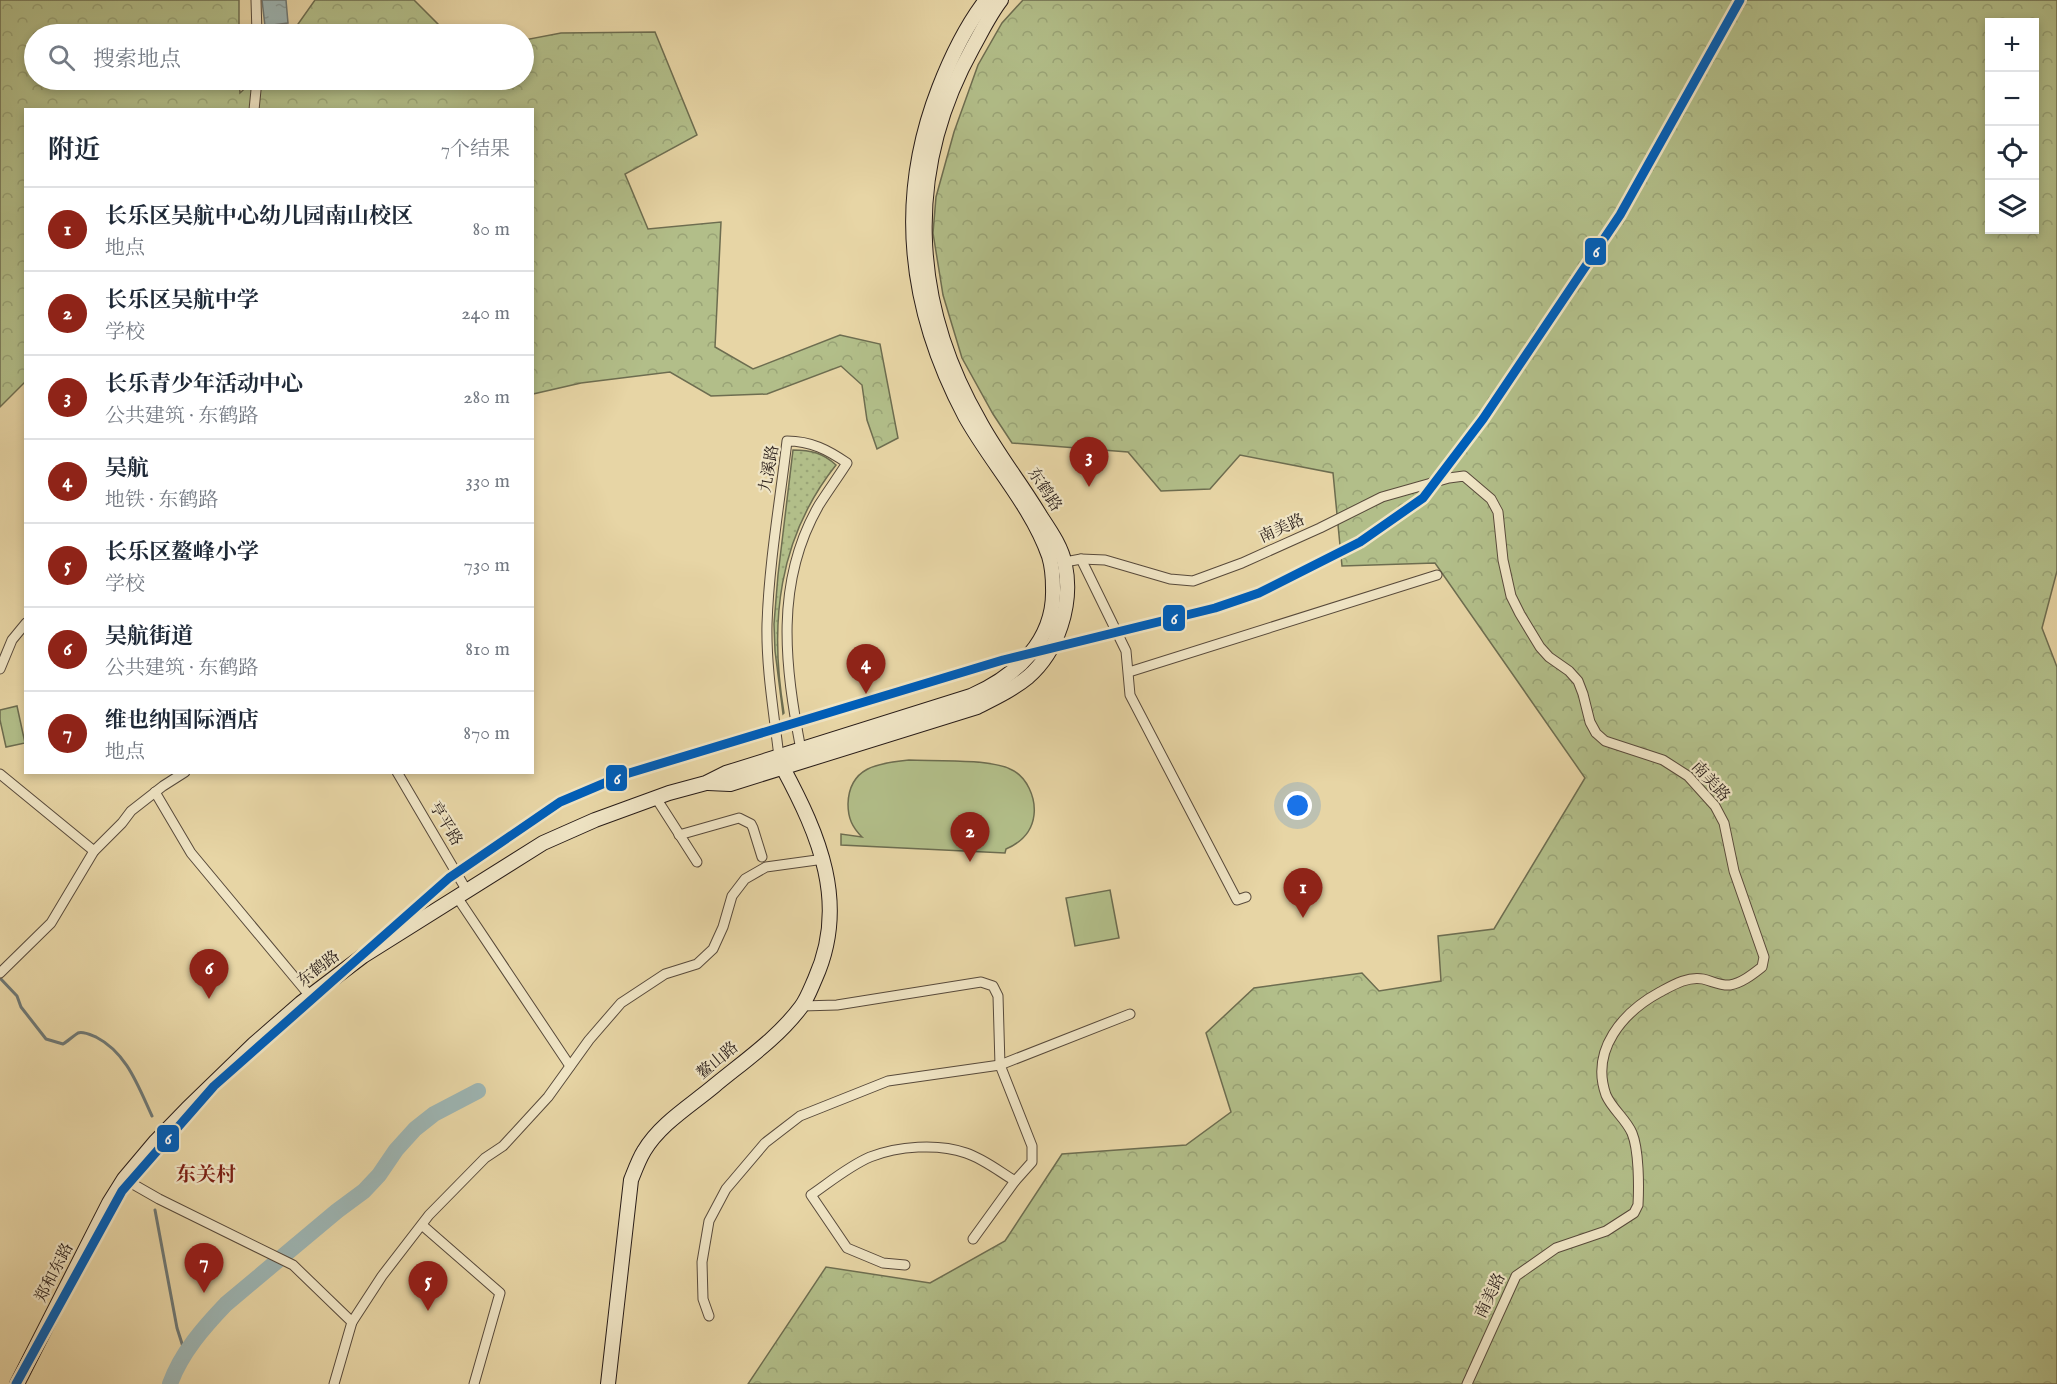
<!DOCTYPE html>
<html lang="zh">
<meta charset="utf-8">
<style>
:root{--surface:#fff;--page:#f2f2f3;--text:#1f2937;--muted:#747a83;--line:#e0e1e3;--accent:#8f2418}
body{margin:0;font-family:"IM FELL English","Noto Serif SC",serif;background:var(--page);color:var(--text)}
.controls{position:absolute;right:18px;top:18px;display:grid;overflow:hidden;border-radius:0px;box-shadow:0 3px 9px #0003}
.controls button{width:54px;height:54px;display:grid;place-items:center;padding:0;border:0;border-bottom:2px solid var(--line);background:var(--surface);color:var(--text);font:30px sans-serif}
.you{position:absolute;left:1298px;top:806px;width:21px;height:21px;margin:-15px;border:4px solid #fff;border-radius:50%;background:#1a73e8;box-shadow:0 0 0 9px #1a73e833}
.badge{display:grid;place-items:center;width:39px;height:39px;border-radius:50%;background:var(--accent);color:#fff;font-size:20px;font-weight:700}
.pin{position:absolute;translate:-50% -50px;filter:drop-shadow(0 2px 3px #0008)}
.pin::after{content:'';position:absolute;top:32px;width:21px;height:18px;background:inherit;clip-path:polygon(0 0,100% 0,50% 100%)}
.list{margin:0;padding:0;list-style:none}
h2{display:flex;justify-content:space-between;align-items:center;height:78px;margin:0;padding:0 24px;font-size:26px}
h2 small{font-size:20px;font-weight:400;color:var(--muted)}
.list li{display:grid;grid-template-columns:39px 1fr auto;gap:18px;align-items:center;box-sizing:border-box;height:84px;padding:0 24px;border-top:2px solid var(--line)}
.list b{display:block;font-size:22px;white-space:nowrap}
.list p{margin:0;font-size:20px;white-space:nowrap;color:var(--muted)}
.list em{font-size:20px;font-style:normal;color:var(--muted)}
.icon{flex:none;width:33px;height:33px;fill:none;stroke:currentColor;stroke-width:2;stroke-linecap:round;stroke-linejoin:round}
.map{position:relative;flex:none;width:2057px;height:1384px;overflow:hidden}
.search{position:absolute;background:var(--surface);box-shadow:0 3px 9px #0003;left:24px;top:24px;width:510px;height:66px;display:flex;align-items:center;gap:15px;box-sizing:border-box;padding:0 21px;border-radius:33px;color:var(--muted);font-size:22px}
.panel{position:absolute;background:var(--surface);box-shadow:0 3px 9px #0003;left:24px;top:108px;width:510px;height:666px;border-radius:0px}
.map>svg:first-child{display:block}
.green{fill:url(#green-dots);stroke:#6d6d50;stroke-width:1.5}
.forest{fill:url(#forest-crowns);stroke:#6d6d50;stroke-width:1.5;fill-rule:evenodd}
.pitch{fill:#b2be89;stroke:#6d6d50;stroke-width:1.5}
.water{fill:url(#water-ripples);stroke:#6e7875;stroke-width:1.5}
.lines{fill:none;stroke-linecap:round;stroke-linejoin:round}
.stream{stroke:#6e7875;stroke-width:3}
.river{stroke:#9db5b3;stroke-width:16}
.street-casing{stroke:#584a3b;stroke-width:11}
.secondary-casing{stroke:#281c18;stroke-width:16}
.street{stroke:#efe4c4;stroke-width:9}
.secondary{stroke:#efe4c4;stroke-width:14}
.metro-1-casing{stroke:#efe4c4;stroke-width:14}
.metro-1{stroke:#005eb8;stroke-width:9}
.labels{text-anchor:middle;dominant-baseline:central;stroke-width:4.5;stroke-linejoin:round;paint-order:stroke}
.street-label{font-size:16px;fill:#281c18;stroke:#efe4c4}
.quarter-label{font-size:20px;font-weight:bold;fill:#7a1f14;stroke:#efe4c4}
.line-badge{stroke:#efe4c4;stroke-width:2}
.badge-label{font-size:16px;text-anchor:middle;font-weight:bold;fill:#fff}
</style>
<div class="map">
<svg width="2057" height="1384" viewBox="0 0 2057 1384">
<defs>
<pattern id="green-dots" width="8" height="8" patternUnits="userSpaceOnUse" patternTransform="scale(1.5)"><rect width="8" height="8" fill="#b2be89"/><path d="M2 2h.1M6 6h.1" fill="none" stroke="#99a376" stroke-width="1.8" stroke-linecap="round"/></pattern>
<pattern id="forest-crowns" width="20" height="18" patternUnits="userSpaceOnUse" patternTransform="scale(1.5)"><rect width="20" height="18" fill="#b2be89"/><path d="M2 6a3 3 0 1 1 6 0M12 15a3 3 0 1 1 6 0" fill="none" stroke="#99a376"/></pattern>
<pattern id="water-ripples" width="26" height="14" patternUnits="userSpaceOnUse" patternTransform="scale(1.5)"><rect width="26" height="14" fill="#9db5b3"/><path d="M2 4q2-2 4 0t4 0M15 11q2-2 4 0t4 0" fill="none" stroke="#879b99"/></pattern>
</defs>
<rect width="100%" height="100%" fill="#e7d5a5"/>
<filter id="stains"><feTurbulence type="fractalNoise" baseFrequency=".00333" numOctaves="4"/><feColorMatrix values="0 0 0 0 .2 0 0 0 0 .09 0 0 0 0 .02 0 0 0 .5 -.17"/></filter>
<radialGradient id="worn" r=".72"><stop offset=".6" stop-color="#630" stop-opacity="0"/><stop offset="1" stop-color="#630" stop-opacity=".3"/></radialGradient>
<path class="green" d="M793 450C811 450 823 453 836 465 778 538 769 623 784 713L783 714 775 651 774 624 778 575Z"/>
<g class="forest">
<path d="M0 0H239V34H34V80H239L240 93 254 80H524V40L561 33 655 32 697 135 625 174 648 229 721 222 715 347 753 369 840 335 880 344 898 438 877 449 867 420 862 385 841 366 767 394 711 396 670 372 581 383 533 394 532 110H26L25 382 0 407Z"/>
<path d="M315 0H414L441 27 461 34H291Z"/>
<path d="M1023 0H2057V571L2042 628 2057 667V1384H748L826 1267 930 1283 1005 1241 1062 1154 1186 1145 1231 1112 1206 1033 1254 988 1362 973 1379 991 1441 981 1438 936 1494 929 1585 778 1435 563 1342 566 1333 473 1240 455 1210 489 1161 491 1128 452 1012 443 993 414 962 358 943 295 933 233 936 197 954 132 978 65 1002 23ZM1990 22H2034V230H1990Z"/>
</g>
<g class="pitch">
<path d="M17 706 25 743 6 747 0 720V710Z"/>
<path d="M909 760C934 761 990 759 1010 769 1027 776 1036 798 1034 815 1032 832 1020 843 1006 849L1005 853 841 845V834L862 837C852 827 848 818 848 804 849 767 878 763 909 760Z"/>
<path d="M1110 890 1119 938 1075 946 1066 898Z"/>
</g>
<path class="water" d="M262 0H286L288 23 265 26Z"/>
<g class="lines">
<g class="stream">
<path d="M0 978 17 996 21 1007 46 1039 63 1044C68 1041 73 1036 78 1033 83 1031 91 1035 96 1037 127 1053 138 1086 152 1116"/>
<path d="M155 1210 177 1328 185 1353"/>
</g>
<path class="river" d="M170 1384C181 1353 204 1327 226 1304L337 1211 364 1191 379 1175 396 1150 415 1129 434 1114 478 1091"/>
<defs>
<g id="street">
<path d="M256 0 257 34"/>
<path d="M254 110 257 80"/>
<path d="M1081 559 1126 651 1130 695 1237 900 1246 897"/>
<path d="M1065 562 1081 559 1105 560 1170 579 1193 581 1242 563 1320 528 1382 497 1449 478 1464 476 1491 499 1498 512 1503 560 1511 596 1520 614 1540 647 1549 657 1569 671 1578 681 1583 694 1590 722 1596 733 1605 741 1663 760 1688 776 1715 806 1724 823 1734 871 1764 957 1762 967C1753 974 1742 983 1730 985 1721 986 1712 981 1703 979 1688 976 1673 985 1660 992 1623 1012 1590 1050 1606 1095 1612 1109 1626 1119 1632 1133 1639 1150 1639 1186 1638 1205L1634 1213 1606 1231 1556 1248 1516 1276 1467 1384"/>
<path d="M0 669 12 640 26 623"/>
<path d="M1129 672 1437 575"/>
<path d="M779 757C774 713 766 668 767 624 769 563 780 501 787 441 811 441 828 450 847 463 838 477 828 491 819 505 774 583 785 666 801 750"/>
<path d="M397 772 467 891"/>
<path d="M0 774 94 851"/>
<path d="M155 792 191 853 310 996"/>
<path d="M656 798 697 862"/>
<path d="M679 835 739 818 751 824 753 828 762 857"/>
<path d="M457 897 570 1066"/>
<path d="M0 973 51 923 94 851 122 823 131 811 163 786 185 772"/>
<path d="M802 1006 837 1005 981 982 993 986 998 996 1000 1065 1032 1146V1162L1015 1181 973 1239"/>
<path d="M124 1179 159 1199 293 1265 352 1322 334 1384"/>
<path d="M422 1225 500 1293 474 1384"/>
<path d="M905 1265 883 1263 847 1248 811 1195C830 1182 849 1166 870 1157 898 1146 938 1143 966 1153 984 1159 1000 1172 1015 1181"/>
<path d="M709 1316 703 1299 702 1262 709 1221 726 1189 765 1143 800 1116 888 1081 1000 1065 1130 1014"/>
<path d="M352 1322 382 1276 429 1215 485 1158 503 1146 548 1097 589 1040 621 1003 665 974 697 964 713 949 723 927 732 896 745 879 766 867 824 859"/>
</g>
<g id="secondary">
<path d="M708 783 730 784 977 707C995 698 1012 690 1028 677 1058 651 1073 604 1065 565 1062 548 1051 532 1041 517 1022 485 998 455 980 422 910 301 905 169 973 47 982 31 990 14 1001 0"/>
<path d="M17 1384 109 1203 124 1179 156 1141 187 1109 254 1044 301 1003 363 956 543 843 595 820 669 793 706 783 726 773 971 696C1016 676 1055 641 1053 588 1053 578 1052 566 1049 556 1031 505 991 463 965 416 909 310 895 201 939 88 951 57 966 26 986 0"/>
<path d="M608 1384 631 1180C635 1170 639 1159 644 1151 660 1124 690 1106 714 1086 743 1062 778 1038 801 1007 807 999 811 988 815 979 849 904 819 835 783 768"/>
</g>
</defs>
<use href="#street" class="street-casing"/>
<use href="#secondary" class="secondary-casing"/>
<use href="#street" class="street"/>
<use href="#secondary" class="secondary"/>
<defs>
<path id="metro-1" d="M16 1384 122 1191 214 1086 449 878 560 802 626 774 1003 660 1215 608 1259 593 1360 542 1423 498 1483 419 1620 215 1740 0"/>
</defs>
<use href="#metro-1" class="metro-1-casing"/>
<use href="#metro-1" class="metro-1"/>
</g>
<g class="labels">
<g class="street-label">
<text transform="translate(770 469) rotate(-80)">九溪路</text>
<text transform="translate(1044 490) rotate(57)">东鹤路</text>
<text transform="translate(1282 529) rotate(-24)">南美路</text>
<text transform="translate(1710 782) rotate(48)">南美路</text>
<text transform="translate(445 824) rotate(59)">亨平路</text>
<text transform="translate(319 969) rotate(-37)">东鹤路</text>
<text transform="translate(718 1061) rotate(-40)">鳌山路</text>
<text transform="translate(55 1273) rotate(-63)">郑和东路</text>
<text transform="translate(1491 1296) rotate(-64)">南美路</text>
</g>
<g class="quarter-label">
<text x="206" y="1175">东关村</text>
</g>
</g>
<g class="line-badge">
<rect x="1584" y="237" width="23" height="29" rx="6" fill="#005eb8"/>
<rect x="1162" y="604" width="24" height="28" rx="6" fill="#005eb8"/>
<rect x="605" y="764" width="23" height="28" rx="6" fill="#005eb8"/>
<rect x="156" y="1124" width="24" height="29" rx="6" fill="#005eb8"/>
</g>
<g class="badge-label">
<text x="1596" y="257">6</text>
<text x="1174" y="624">6</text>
<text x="617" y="784">6</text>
<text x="168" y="1144">6</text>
</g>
<rect width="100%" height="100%" filter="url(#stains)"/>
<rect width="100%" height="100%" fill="url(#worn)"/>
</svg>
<div class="controls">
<button>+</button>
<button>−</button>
<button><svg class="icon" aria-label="locate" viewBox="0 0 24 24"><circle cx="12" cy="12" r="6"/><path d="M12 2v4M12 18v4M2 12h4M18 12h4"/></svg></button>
<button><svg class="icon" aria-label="layers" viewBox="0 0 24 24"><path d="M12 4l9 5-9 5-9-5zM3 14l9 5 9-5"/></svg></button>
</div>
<div class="you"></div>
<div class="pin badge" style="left:1303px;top:918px">1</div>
<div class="pin badge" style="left:970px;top:862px">2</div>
<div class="pin badge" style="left:1089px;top:487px">3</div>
<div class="pin badge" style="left:866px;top:694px">4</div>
<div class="pin badge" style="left:428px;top:1311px">5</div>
<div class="pin badge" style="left:209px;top:999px">6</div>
<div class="pin badge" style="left:204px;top:1293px">7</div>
<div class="search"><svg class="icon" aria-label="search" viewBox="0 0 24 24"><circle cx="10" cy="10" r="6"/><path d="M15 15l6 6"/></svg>搜索地点</div>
<section class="panel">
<h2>附近<small>7个结果</small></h2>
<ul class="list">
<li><span class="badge">1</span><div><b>长乐区吴航中心幼儿园南山校区</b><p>地点</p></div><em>80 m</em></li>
<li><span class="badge">2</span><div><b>长乐区吴航中学</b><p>学校</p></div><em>240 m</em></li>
<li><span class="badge">3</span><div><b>长乐青少年活动中心</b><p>公共建筑 · 东鹤路</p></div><em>280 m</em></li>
<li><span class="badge">4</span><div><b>吴航</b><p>地铁 · 东鹤路</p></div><em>330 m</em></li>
<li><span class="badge">5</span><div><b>长乐区鳌峰小学</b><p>学校</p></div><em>730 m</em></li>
<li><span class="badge">6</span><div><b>吴航街道</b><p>公共建筑 · 东鹤路</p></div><em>810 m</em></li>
<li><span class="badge">7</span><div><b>维也纳国际酒店</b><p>地点</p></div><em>870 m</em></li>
</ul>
</section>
</div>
